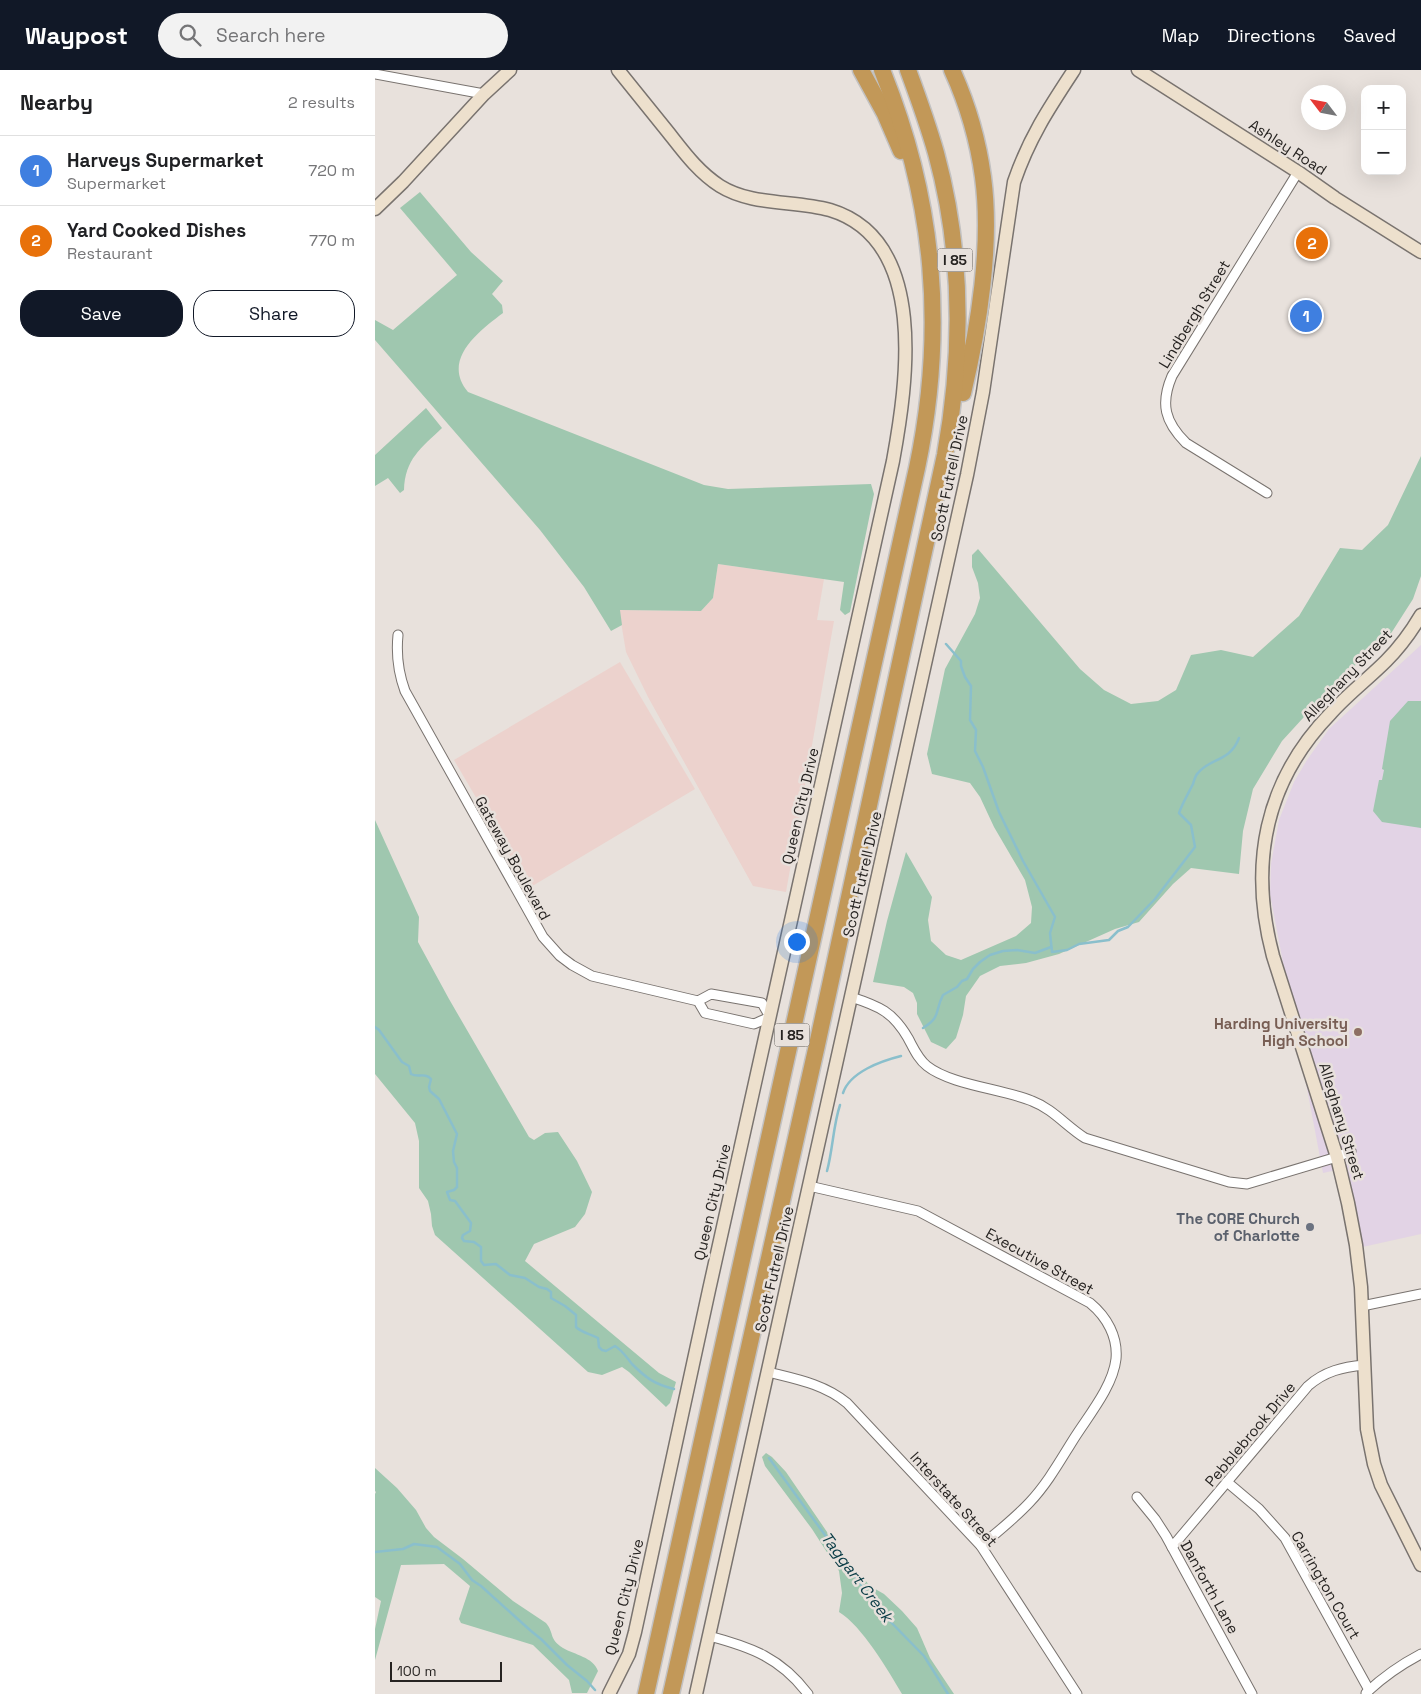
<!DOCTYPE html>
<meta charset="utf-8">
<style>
:root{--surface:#fff;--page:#f2f2f2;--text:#202124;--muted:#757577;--line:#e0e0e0;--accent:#111827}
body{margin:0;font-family:"Space Grotesk",sans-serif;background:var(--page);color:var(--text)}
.controls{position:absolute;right:15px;top:15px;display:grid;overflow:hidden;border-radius:10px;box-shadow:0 5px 20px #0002}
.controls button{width:45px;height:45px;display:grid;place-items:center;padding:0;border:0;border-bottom:1px solid var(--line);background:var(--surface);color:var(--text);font:25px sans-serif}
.compass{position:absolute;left:926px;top:15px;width:45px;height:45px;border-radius:50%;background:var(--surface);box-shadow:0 5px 20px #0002;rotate:302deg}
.scale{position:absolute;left:15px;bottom:12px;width:112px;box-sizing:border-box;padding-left:5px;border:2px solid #262321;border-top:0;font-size:14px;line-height:18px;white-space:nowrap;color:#262321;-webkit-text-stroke:4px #e8e1dc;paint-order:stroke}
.you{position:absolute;left:421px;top:871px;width:18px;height:18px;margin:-12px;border:4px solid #fff;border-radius:50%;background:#1a73e8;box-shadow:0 0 0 8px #1a73e833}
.badge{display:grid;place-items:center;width:32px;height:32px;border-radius:50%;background:var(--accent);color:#fff;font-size:16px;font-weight:700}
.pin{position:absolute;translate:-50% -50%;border:2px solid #fff;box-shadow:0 1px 5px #0006}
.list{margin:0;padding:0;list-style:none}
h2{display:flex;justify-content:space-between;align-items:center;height:65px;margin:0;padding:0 20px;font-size:21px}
h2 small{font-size:16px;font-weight:400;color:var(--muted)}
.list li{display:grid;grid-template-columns:32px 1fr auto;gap:15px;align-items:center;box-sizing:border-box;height:70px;padding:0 20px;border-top:1px solid var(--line)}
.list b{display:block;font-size:19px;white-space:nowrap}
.list p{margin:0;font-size:16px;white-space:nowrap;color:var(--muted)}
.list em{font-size:16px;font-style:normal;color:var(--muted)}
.actions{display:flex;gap:10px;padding:15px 20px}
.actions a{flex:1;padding:11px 0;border:1px solid var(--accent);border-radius:20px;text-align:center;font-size:18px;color:var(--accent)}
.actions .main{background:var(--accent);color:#fff}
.icon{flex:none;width:28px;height:28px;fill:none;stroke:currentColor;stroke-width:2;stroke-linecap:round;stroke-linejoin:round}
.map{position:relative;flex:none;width:1046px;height:1624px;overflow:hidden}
header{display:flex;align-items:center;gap:30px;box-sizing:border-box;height:70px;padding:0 25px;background:var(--accent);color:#fff}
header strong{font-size:24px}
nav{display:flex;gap:28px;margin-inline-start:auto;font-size:18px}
.search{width:350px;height:45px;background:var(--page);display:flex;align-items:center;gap:12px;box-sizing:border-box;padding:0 18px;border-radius:28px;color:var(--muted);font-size:19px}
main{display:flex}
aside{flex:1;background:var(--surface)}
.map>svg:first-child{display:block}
.industrial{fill:#ecd2cd}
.education{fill:#e2d3e5}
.green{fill:#9fc7af}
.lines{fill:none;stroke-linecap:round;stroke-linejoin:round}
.stream{stroke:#8abfcc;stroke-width:2.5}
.street-casing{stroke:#79736f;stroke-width:11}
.secondary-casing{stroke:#79736f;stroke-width:15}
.highway-casing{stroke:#c2c1c1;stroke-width:19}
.street{stroke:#fff;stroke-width:9}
.secondary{stroke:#ede0cd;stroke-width:12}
.highway{stroke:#c29858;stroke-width:16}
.education-dot{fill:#8d6e63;stroke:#e8e1dc;stroke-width:2}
.worship-dot{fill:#6b7280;stroke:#e8e1dc;stroke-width:2}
.labels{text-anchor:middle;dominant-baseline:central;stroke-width:5;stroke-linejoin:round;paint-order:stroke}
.shield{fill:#e8e1dc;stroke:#605c59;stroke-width:1}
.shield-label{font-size:14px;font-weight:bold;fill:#262321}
.street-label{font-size:15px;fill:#262321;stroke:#e8e1dc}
.education-label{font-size:15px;font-weight:bold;fill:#785e54;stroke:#e8e1dc;text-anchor:end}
.worship-label{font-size:15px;font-weight:bold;fill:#5b616d;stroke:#e8e1dc;text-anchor:end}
.water-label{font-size:16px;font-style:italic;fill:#0a3c46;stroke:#e8e1dc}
</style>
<header>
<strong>Waypost</strong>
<div class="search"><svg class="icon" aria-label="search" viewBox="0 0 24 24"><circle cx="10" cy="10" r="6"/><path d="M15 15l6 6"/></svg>Search here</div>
<nav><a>Map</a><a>Directions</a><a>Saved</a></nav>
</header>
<main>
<aside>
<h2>Nearby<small>2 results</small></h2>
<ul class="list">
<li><span class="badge" style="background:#3f7fe0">1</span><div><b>Harveys Supermarket</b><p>Supermarket</p></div><em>720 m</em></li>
<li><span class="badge" style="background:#e8710a">2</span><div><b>Yard Cooked Dishes</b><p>Restaurant</p></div><em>770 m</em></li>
</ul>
<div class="actions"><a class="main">Save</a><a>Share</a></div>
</aside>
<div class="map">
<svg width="1046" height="1624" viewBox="0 0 1046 1624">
<rect width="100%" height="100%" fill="#e8e1dc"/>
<g class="industrial">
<path d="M343 494 449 509 442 550 459 551 411 822 378 816 273 627 251 582 244 540 326 541 338 528Z"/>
<path d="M245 592 320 719 154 818 79 690Z"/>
</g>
<path class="education" d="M1046 575V1164L983 1178 966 1099 948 1103 895 824 896 794 904 750 919 712 932 690 954 659Z"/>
<g class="green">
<path d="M45 122 96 182 128 211 117 224 127 235 128 243C104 261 66 290 93 322L329 415 353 419 496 414 499 424 475 542 470 545 465 540 469 512 343 494 338 528 326 541 245 540 247 555 236 561 209 517 165 460 0 270V250L18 260 82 205 25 138Z"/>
<path d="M51 338 67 358C46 378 30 389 29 420L25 423 13 408 0 416V385Z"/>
<path d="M1046 386V506L1038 529 1015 565 960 613 907 671 878 719 868 761 864 804 816 798 798 814 764 852 740 859 684 884 651 893 625 896 605 906 591 926 588 945 581 968 571 979 556 972 542 944V933L538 923 529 917 498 912 512 851 531 782 557 827 553 850 556 871 571 885 586 890 641 866 656 853 657 837 650 810 619 757 605 727 595 713 557 704 552 684 570 599 600 544 605 528 603 513 597 497V485L603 479 705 599 729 620 756 634 783 631 801 620 816 585 846 580 878 587 924 546 965 478 987 480 1013 455Z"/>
<path d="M1033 631H1046V758L1007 752 998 741 1004 710H1007L1009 700 1007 699 1015 651Z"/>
<path d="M0 750 44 847 43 872 74 929 154 1067 159 1070 170 1063 183 1062 202 1091 217 1122 210 1144 200 1157 159 1174 150 1191 284 1303 301 1312 295 1333 291 1337 254 1302 247 1297 227 1305 213 1302 60 1165 57 1156 56 1144 53 1131 44 1118V1071L40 1053 0 1004Z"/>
<path d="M391 1383 397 1387 411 1402 465 1481 495 1516 509 1524 527 1541 542 1558 555 1588 579 1624H527C513 1600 487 1556 464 1542L467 1523 464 1501 437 1459 390 1396 387 1387Z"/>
<path d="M0 1398 22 1418 41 1440 51 1458 59 1467 88 1489 138 1531 171 1553C180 1564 173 1568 188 1578 200 1585 218 1587 223 1601L212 1623H197L194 1610 158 1575 86 1553 84 1549 95 1516 69 1494 26 1495 0 1590V1559L6 1531 0 1527V1424L1 1422 0 1421Z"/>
</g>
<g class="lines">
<g class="stream">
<path d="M571 574 586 591V596L590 607 596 616 595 650 601 660 600 681 608 697 624 742 648 791 680 847 675 863 677 882 692 880 704 874 734 870 743 861 753 857 780 829 820 777 816 755 804 743C808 732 813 724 818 714 819 711 820 706 823 703 835 688 855 692 864 668"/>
<path d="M0 957 4 960 27 992 34 996 36 1004C43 1008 50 1002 56 1009L54 1017 55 1021 64 1029 82 1064 78 1081 79 1092 82 1098V1117L79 1120 72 1122 75 1130 80 1131 96 1153 95 1161 88 1165 87 1168 89 1171 99 1172 106 1177V1191L109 1195 121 1194 135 1205 150 1208 164 1217 172 1219 176 1222V1228L190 1236 201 1245V1257C207 1263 216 1264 223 1268L224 1277 227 1280 231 1281 240 1276C247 1280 252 1288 257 1294 271 1308 279 1314 299 1319"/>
<path d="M548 958C567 946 559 942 568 925L582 917 587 911 592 909 598 899 605 892 615 885 628 881 642 880 660 883 676 877"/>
<path d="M468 1023C475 1002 506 991 526 986"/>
<path d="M452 1101C458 1079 458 1056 465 1035"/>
<path d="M394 1388 506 1542 549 1586 573 1624"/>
<path d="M0 1482 28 1479 39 1474 62 1477 85 1494 97 1510 106 1516 156 1561 166 1569 192 1595 212 1611 220 1620"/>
</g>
<defs>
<g id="street">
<path d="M0 4 109 24"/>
<path d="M892 423 811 373C790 352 785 334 797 306L923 102"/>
<path d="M23 565C21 585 23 602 30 621L168 867 185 886 197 895 217 906 323 931 336 924 387 933 395 947 379 954 330 943 323 931"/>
<path d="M476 927C504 936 518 942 533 968 539 979 543 989 552 996 576 1015 628 1019 657 1031 678 1039 692 1057 710 1068L854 1112 872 1114 962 1087 976 1081"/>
<path d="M434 1116 543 1141 715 1233C732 1247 743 1267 741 1289 738 1316 714 1345 700 1367 686 1389 673 1413 654 1433 639 1449 622 1462 606 1476"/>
<path d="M987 1236 1046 1224"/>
<path d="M393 1302C421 1309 449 1314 472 1333L606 1476 702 1624"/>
<path d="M852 1412 884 1439 910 1468 994 1620"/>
<path d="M762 1427 780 1449 791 1466 877 1624"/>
<path d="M797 1477 933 1316C950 1301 968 1297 989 1295"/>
<path d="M334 1566C376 1577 406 1588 433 1624"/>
<path d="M991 1623C1008 1607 1025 1595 1046 1584"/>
</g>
<g id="secondary">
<path d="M763 0 923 102 960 128 1046 182"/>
<path d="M0 139 28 112 109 24 135 0"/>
<path d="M1046 545C1036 562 1025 577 1011 591 993 609 973 624 956 643 889 712 874 796 898 886L962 1087 973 1133 981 1175 986 1217 992 1359 999 1394 1006 1415 1046 1495"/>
<path d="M234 1624 254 1584 260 1562 334 1220 518 391C532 314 554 170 455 140 419 130 377 136 345 116 323 102 308 81 293 62 276 41 260 21 243 0"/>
<path d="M321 1624 592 405 608 322 639 112C654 68 674 38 699 0"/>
</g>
<g id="highway">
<path d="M486 0 510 44 526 81"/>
<path d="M577 0C592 33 603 70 608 107 617 174 604 257 588 323"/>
<path d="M271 1624 542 398C571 260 560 131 507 0"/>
<path d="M296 1624 442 975 570 385C588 285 588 182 561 83 553 55 543 27 533 0"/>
</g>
</defs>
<use href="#street" class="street-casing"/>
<use href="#secondary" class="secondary-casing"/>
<use href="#highway" class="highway-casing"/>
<use href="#street" class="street"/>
<use href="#secondary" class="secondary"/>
<use href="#highway" class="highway"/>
</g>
<circle class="education-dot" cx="983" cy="962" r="5"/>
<circle class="worship-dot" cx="935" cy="1157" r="5"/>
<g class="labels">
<g class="shield">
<rect x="562.5" y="178.5" width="35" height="23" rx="4"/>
<rect x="399.5" y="953.5" width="35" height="23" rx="4"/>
</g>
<g class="shield-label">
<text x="580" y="190">I 85</text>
<text x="417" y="965">I 85</text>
</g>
<g class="street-label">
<text transform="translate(913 77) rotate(33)">Ashley Road</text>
<text transform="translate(819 244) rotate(-59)">Lindbergh Street</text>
<text transform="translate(574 408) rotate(-78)">Scott Futrell Drive</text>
<text transform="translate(972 605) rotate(-46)">Alleghany Street</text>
<text transform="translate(425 736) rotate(-77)">Queen City Drive</text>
<text transform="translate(138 788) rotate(61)">Gateway Boulevard</text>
<text transform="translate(487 804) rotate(-77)">Scott Futrell Drive</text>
<text transform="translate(967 1051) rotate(73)">Alleghany Street</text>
<text transform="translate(337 1132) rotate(-77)">Queen City Drive</text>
<text transform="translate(665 1191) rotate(29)">Executive Street</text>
<text transform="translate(399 1199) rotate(-77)">Scott Futrell Drive</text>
<text transform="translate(875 1364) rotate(-50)">Pebblebrook Drive</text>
<text transform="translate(579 1429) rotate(48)">Interstate Street</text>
<text transform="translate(951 1515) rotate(60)">Carrington Court</text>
<text transform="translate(835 1517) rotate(61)">Danforth Lane</text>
<text transform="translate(249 1527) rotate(-76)">Queen City Drive</text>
</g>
<g class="education-label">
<text x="973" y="953">Harding University<tspan x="973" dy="17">High School</tspan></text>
</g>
<g class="worship-label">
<text x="925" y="1148">The CORE Church<tspan x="925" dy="17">of Charlotte</tspan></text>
</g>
<g class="water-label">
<text transform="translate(482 1507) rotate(53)">Taggart Creek</text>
</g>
</g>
</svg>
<div class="controls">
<button>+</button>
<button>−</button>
</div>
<svg class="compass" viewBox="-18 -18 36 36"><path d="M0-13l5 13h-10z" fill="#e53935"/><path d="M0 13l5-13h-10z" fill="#757577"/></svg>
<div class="scale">100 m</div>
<div class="you"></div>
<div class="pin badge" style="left:931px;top:246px;background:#3f7fe0">1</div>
<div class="pin badge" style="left:937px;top:173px;background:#e8710a">2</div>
</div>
</main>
